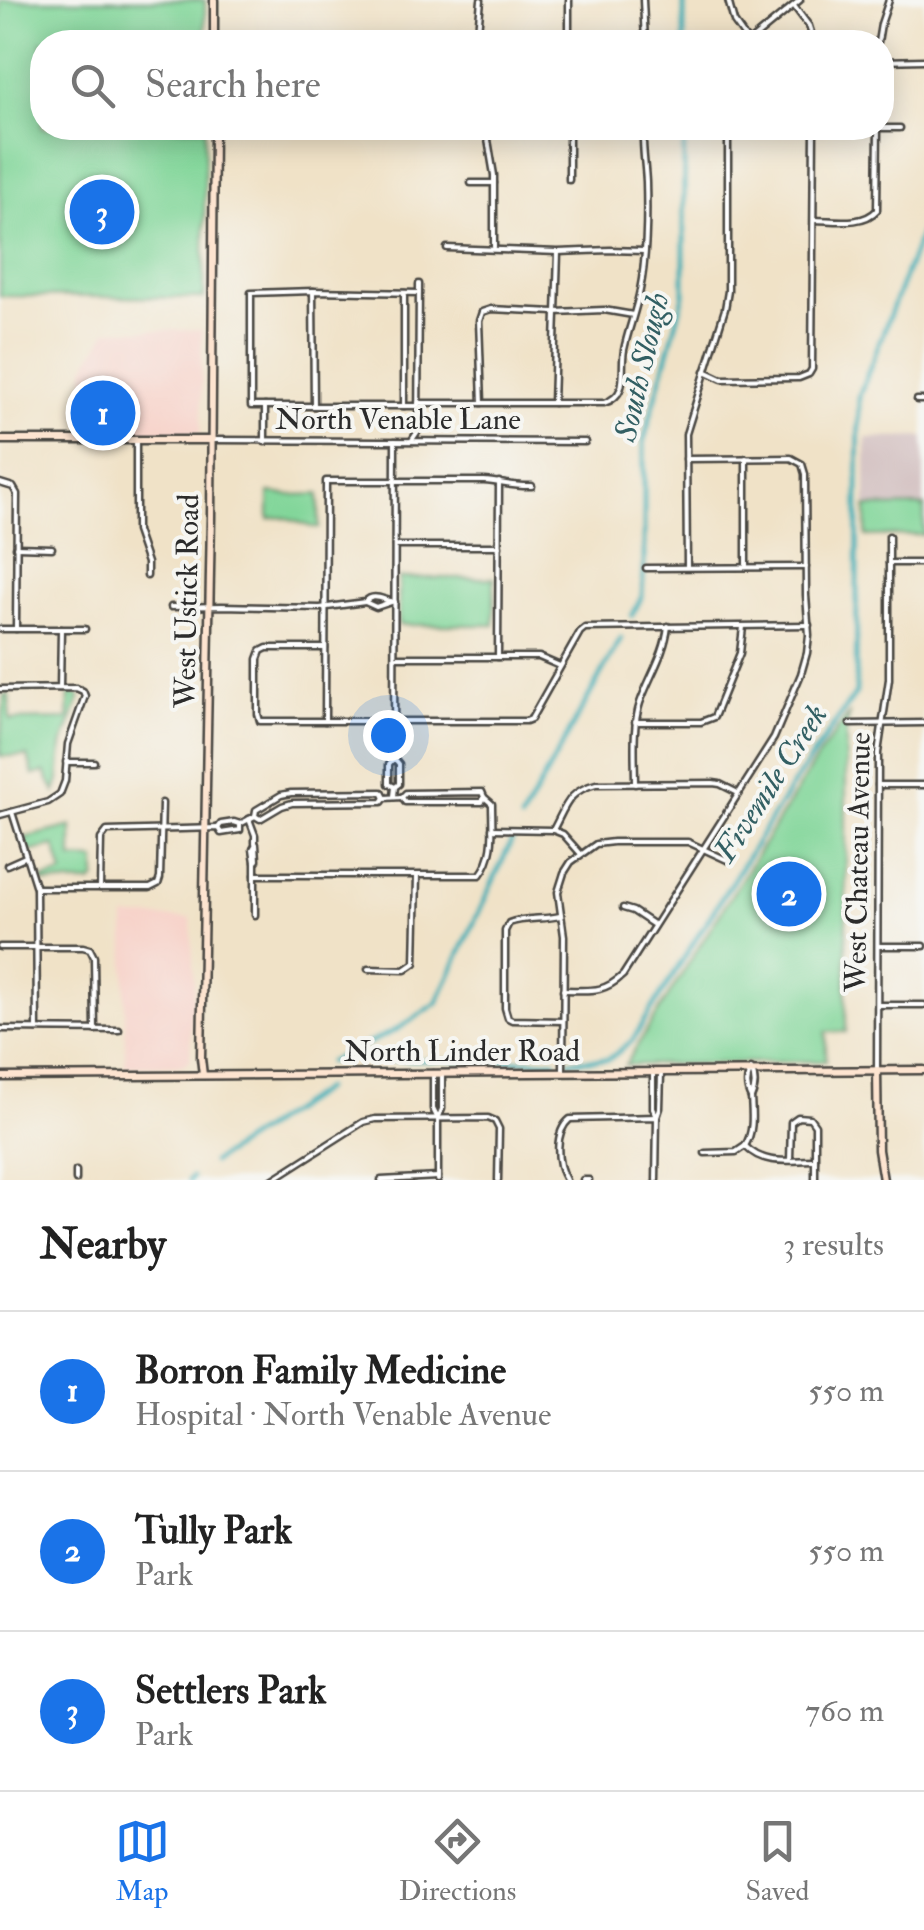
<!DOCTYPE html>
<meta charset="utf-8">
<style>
:root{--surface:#fff;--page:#f2f2f2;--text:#222;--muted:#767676;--line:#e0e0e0;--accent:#1a73e8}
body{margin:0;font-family:"IM FELL Double Pica",serif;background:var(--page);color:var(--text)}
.you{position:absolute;left:388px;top:735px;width:35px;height:35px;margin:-25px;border:8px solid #fff;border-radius:50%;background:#1a73e8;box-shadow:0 0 0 15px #1a73e833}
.badge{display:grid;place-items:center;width:65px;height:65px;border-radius:50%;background:var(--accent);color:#fff;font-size:32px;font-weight:700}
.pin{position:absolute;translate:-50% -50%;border:5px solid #fff;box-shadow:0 2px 10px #0006}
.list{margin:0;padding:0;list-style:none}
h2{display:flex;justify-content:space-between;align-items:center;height:130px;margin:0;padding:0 40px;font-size:42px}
h2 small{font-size:32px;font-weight:400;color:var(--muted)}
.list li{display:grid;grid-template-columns:65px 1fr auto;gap:30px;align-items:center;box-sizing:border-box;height:160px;padding:0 40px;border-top:2px solid var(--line)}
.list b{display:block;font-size:38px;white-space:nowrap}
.list p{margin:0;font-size:32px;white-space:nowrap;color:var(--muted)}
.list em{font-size:32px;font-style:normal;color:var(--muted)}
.icon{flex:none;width:55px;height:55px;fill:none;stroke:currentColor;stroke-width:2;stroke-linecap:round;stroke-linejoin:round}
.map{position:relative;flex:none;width:924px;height:1180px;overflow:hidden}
.search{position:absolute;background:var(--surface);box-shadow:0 5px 25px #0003;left:30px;right:30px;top:30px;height:110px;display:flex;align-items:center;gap:25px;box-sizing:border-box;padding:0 35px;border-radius:40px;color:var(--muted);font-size:38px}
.sheet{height:610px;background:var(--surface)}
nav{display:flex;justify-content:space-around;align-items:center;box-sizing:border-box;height:140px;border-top:2px solid var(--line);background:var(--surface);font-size:28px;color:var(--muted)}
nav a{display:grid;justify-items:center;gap:5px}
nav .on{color:var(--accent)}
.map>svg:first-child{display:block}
.built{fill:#f7d1c8}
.industrial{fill:#d2bfc0}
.green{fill:#80d598;stroke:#568062;stroke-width:2.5}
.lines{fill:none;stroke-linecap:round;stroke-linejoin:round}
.canal{stroke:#3daeb6;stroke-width:5}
.street-casing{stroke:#494642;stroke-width:9}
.secondary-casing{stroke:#494642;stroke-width:11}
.street{stroke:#fff;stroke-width:4}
.secondary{stroke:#fde4d0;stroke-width:6}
.labels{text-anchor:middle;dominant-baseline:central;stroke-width:8;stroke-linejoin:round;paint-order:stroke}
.street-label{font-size:30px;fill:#2b2b2b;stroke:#f6f6f2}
.water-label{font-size:32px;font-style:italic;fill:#325f63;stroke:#f6f6f2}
</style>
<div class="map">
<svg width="924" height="1180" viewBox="0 0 924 1180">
<rect width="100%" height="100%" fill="#f6f6f2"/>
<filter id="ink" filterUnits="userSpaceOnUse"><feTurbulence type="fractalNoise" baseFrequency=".01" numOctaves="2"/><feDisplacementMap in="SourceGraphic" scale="20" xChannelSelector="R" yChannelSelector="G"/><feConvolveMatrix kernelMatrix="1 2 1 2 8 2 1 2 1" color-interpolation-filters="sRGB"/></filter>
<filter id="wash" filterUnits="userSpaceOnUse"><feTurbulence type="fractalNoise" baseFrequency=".0048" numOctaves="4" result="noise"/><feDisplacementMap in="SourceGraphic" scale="40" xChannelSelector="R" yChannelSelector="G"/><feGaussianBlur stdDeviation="2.25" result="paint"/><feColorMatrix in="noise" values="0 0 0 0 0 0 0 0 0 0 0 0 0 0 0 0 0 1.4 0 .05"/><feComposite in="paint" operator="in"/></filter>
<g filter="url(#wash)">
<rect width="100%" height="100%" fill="#f0e2c7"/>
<g class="built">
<path d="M108 330H202L201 430 199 434H85V367Z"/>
<path d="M125 917 191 918 194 987 191 1009 190 1060 184 1065 125 1066Z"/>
</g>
<path class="industrial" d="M924 437V506L866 507V438Z"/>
<g class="green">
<path d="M0 0H205V42H42V128H205L204 298 0 296Z"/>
<path d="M269 493 290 495 319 494V528C299 527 292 513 269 519Z"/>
<path d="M924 506V535L866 536V507Z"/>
<rect x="399" y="578" width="95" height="47"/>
<path d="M69 694H77L80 698 62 746 59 780 55 792 45 772 33 775 28 756H0L4 695H9L10 720 68 719Z"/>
<path d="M850 713 846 728V1032H826V1061L625 1065 819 755Z"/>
<path d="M72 826V859L96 860V879L91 883H45L41 880 63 874 55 846 28 852 24 838Z"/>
</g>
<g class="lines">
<g class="canal">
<path d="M684 0V42"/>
<path d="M632 616 642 596 644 561V440L684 295V128"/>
<path d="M521 820 621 638"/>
<path d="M362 1060 555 1061"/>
<path d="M570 1061 609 1059 632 1041 793 784 856 693 859 396 924 225"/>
<path d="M329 1062 398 1029 437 1003 512 840"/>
<path d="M213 1162 324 1089"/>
<path d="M189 1180 192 1177"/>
</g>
</g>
</g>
<g filter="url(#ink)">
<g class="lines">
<defs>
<g id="street">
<path d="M569 0V42"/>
<path d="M643 0 645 42"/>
<path d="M728 0 734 22 748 42"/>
<path d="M794 6 809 26 814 42"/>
<path d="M477 42 481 0"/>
<path d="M749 42 800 0"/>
<path d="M878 42 881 24 889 0"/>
<path d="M882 61 924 60"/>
<path d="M486 128 494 175V247"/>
<path d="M878 128H900"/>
<path d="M569 180V128"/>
<path d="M471 183H494"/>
<path d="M814 220C834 220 863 226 877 210L878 128"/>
<path d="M447 248 558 252 610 250 644 251"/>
<path d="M313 291 314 406"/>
<path d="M705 371 722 379 799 378 809 374 812 369 814 128"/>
<path d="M917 400H924"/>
<path d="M418 403H604C630 395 620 371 624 350 628 330 636 311 640 290 647 256 647 217 646 182 645 163 642 146 643 128"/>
<path d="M482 403 479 321 482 312 491 309 555 312 604 310 633 315"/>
<path d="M553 403 558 253"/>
<path d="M265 406V442"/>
<path d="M404 406V293"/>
<path d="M418 406H251V293L313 291 419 293"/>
<path d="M136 440V531L147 563V576"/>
<path d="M212 440 585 442"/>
<path d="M412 440 418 431 419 284"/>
<path d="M746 458V567"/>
<path d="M0 483 13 487 17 494 16 629"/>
<path d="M395 546H499"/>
<path d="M16 547 52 548"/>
<path d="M889 563H924"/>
<path d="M687 567 686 434 725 309 728 291V128"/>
<path d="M646 568 806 567"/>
<path d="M365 602 376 607 391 602"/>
<path d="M171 607 222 606 320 608 365 602C374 592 384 601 395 602"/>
<path d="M0 629H85"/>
<path d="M325 648H267L261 651 258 659V714L260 721H526L531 719 580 632 585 628 809 625"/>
<path d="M397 657H539L560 666"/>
<path d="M498 657 499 482"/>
<path d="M60 688 61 629"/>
<path d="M0 689 76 688 83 691 85 696 68 744 65 781 60 794 48 802 0 815"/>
<path d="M325 721 326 481H484C500 482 515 487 532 486"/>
<path d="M635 722H701L714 717 740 653 743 627"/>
<path d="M850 724 924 723"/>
<path d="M394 758 395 441"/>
<path d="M66 762H94"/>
<path d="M635 784C635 757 632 728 640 703 649 677 665 654 668 626"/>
<path d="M878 785H924"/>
<path d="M482 792 484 797 482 802H405L402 797 406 793Z"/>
<path d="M394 796 395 787 399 784V764L394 758 389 764V784L395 787"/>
<path d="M12 812 36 888 37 1029"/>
<path d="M255 816 256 810 281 795 291 793 382 792 385 798"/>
<path d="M249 819 255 835V843"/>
<path d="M218 828 221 824 234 822 240 824"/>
<path d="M492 829 553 830 563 834 580 853"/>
<path d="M553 830C566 806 568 791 596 784L713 783 720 784 738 793"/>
<path d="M256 844 257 860 255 862 253 849Z"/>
<path d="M255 862V915"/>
<path d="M7 865 25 857"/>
<path d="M255 875H480C496 855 492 829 492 804L484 797"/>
<path d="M36 888H150L158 884 160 878 162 803"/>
<path d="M100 888 101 839 107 831 218 828 221 833 240 830V824L255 816 260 819 282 806 292 803 382 802 385 798 402 797"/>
<path d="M623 908 633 911 654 925"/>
<path d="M560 916C544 920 524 917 509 923L505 931V1008L508 1018 512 1020 563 1021"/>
<path d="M878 946H924"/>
<path d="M0 947H83L90 949 94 957 95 1030"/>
<path d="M368 969 405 970 415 963 417 876"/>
<path d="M563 990C589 990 603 994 623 975L774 738 801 674 807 653 809 635 806 595 805 474 802 464 791 458 686 459"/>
<path d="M879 1005H924"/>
<path d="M0 1029 119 1030"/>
<path d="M751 1069C756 1079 756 1088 751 1098 746 1089 746 1079 751 1069Z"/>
<path d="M877 1070 878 753 889 679V536"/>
<path d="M563 1072 564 936 558 892 564 873 571 862 596 844 613 842H688L727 860"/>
<path d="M653 1072V1108L657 1117 660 1108 661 1074"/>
<path d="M433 1073V1109L438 1119 442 1109V1076"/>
<path d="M438 1120V1180"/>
<path d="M745 1146C764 1166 789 1160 815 1160"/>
<path d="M745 1146C754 1131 752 1115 751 1098"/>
<path d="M705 1153 736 1152 745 1146"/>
<path d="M790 1160 791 1122 798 1117 810 1118 815 1125V1180"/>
<path d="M76 1180V1171"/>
<path d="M272 1180 363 1122 375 1119 488 1118 495 1121 499 1129 498 1180"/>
<path d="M381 1180 438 1177"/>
<path d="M566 1180C556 1163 554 1132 570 1119L657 1117 656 1180"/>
<path d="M583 1180H589"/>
</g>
<g id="secondary">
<path d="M214 42V0"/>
<path d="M0 440H212"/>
<path d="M877 1070 878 1150 883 1180"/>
<path d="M203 1075 201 1058 211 517 214 128"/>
<path d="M0 1077 924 1070"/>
</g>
</defs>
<use href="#street" class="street-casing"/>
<use href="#secondary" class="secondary-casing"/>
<use href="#street" class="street"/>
<use href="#secondary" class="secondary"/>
</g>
</g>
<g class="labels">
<g class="street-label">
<text x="398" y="419">North Venable Lane</text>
<text transform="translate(187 601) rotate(-89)">West Ustick Road</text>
<text transform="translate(858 862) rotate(-89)">West Chateau Avenue</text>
<text x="462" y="1051">North Linder Road</text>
</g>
<g class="water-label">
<text transform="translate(642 367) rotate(-77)">South Slough</text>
<text transform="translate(771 783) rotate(-57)">Fivemile Creek</text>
</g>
</g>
</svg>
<div class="you"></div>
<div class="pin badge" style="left:103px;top:413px">1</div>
<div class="pin badge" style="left:789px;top:894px">2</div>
<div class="pin badge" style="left:102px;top:212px">3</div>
<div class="search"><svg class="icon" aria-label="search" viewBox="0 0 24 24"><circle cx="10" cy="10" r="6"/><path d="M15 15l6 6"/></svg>Search here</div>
</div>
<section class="sheet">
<h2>Nearby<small>3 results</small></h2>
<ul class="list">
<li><span class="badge">1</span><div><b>Borron Family Medicine</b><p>Hospital · North Venable Avenue</p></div><em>550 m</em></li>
<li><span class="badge">2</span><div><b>Tully Park</b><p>Park</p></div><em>550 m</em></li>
<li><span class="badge">3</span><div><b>Settlers Park</b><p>Park</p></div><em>760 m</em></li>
</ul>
</section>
<nav>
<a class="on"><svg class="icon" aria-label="map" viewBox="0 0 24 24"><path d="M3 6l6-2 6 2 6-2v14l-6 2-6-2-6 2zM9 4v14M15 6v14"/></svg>Map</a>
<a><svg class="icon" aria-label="directions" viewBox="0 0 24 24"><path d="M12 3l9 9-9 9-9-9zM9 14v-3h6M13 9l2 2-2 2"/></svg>Directions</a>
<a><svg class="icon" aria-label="saved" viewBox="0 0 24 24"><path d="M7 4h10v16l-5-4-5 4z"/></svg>Saved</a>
</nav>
